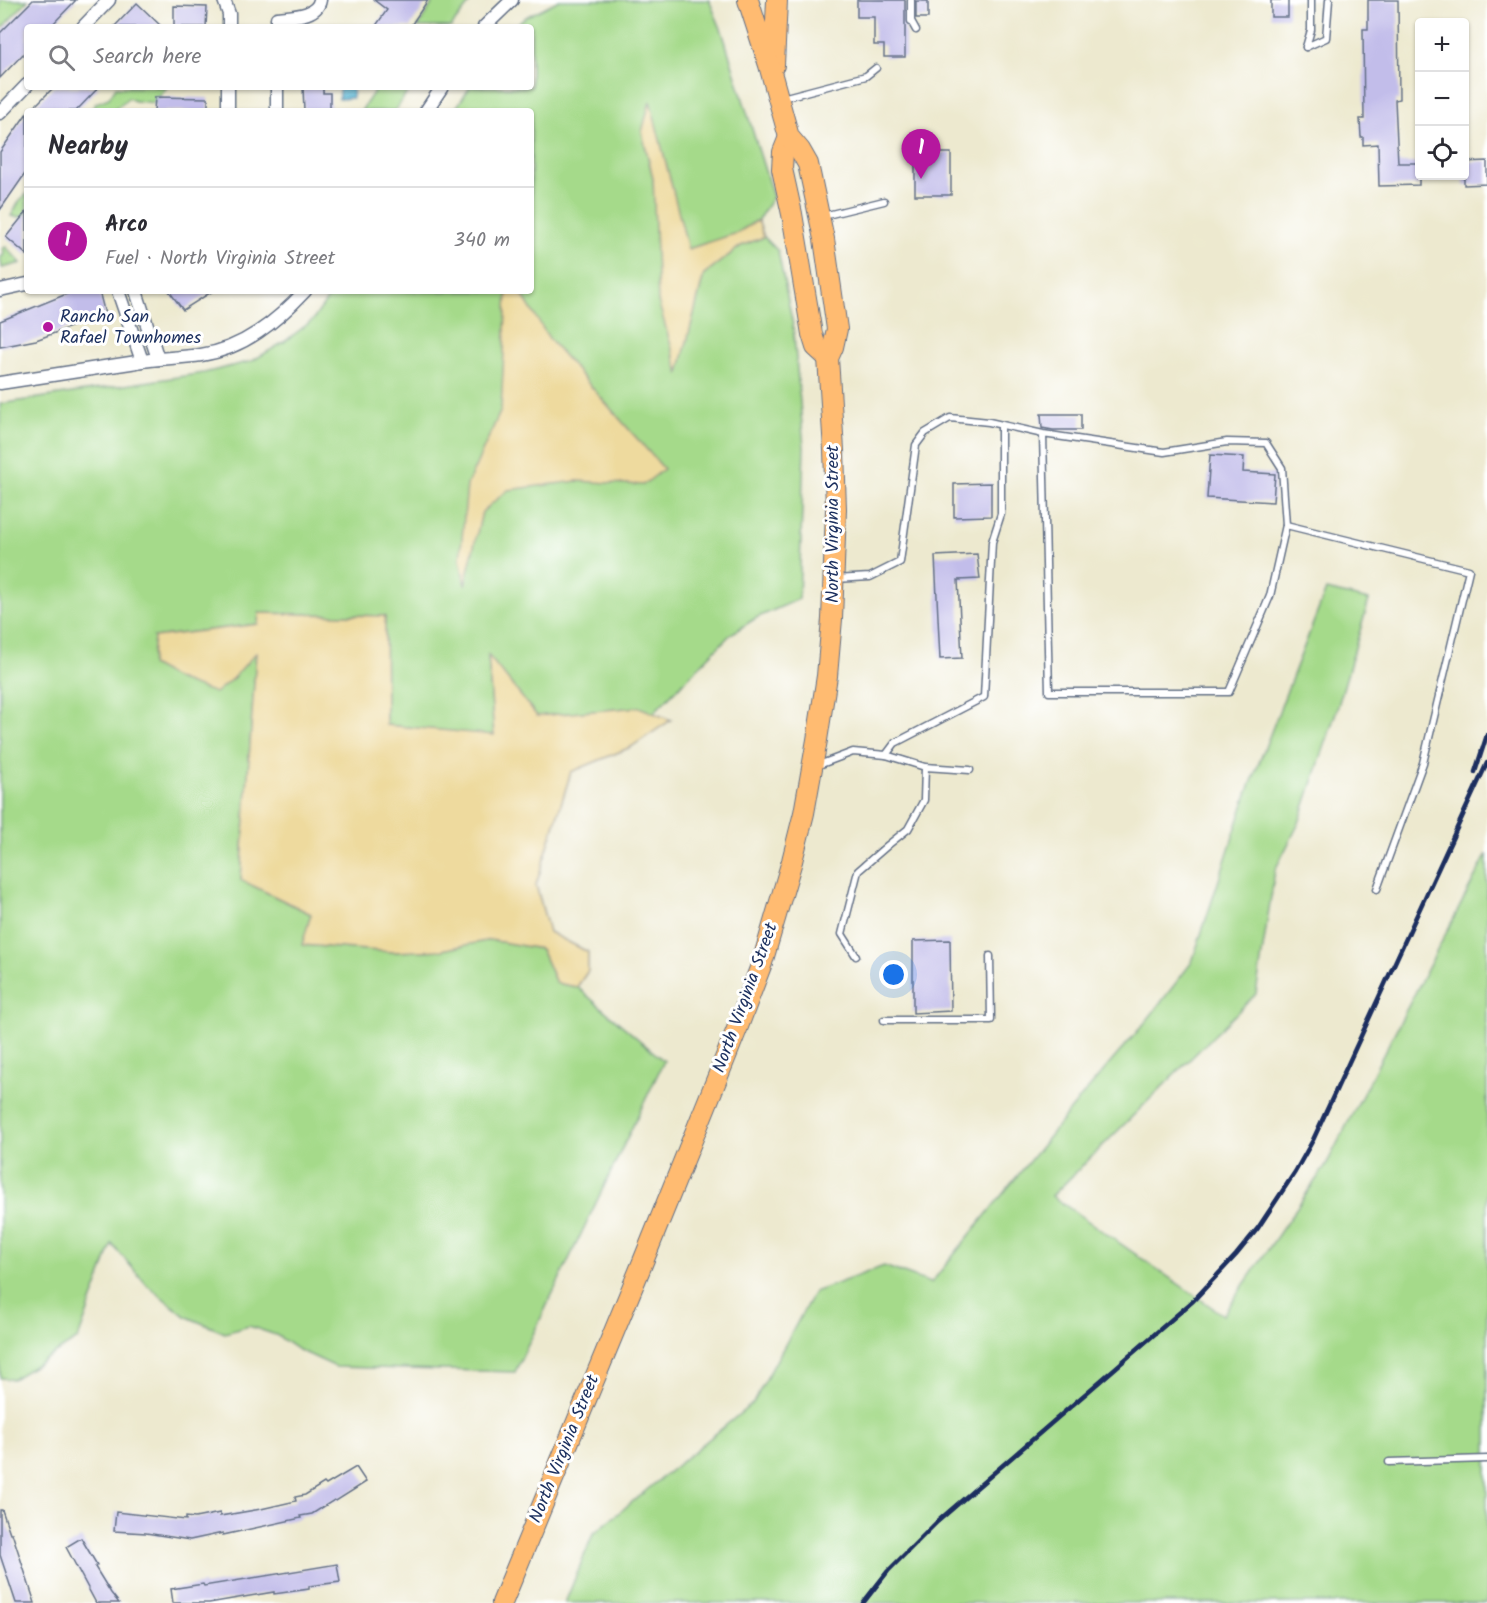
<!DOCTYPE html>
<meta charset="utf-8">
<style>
:root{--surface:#fff;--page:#f2f2f3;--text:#2b2b33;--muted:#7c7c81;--line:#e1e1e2;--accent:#b5179e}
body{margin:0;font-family:Kalam,sans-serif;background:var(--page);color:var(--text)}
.controls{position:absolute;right:18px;top:18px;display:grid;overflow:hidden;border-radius:6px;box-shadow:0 2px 4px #0004}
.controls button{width:54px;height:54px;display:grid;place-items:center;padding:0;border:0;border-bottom:2px solid var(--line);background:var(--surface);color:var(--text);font:30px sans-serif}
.you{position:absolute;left:894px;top:975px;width:21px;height:21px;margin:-15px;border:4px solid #fff;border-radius:50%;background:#1a73e8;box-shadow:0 0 0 9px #1a73e833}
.badge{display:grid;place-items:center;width:39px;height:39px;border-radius:50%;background:var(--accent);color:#fff;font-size:20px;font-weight:700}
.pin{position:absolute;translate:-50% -50px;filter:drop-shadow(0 2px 3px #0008)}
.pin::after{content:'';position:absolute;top:32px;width:21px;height:18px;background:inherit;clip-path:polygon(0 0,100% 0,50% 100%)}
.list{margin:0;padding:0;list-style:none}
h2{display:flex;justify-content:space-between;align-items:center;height:78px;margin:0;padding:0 24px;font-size:26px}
h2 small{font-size:20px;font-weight:400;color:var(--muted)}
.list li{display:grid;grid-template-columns:39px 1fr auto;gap:18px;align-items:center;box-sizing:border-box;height:108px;padding:0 24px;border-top:2px solid var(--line)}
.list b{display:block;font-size:22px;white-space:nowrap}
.list p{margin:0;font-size:20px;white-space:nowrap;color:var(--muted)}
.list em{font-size:20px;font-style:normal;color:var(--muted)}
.icon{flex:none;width:33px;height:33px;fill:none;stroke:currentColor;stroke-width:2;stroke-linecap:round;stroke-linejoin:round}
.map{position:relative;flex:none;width:1487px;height:1603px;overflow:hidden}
.search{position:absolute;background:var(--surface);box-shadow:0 2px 4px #0004;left:24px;top:24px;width:510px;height:66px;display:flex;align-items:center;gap:15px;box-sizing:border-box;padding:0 21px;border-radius:6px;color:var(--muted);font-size:22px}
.panel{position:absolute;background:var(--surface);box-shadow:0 2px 4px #0004;left:24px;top:108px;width:510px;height:186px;border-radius:6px}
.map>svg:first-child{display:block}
.green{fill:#a5da8a;stroke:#608474;stroke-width:1.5}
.sand{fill:#eeda9e;stroke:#84847e;stroke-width:1.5}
.water{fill:#52b4d1;stroke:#367298;stroke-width:1.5}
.building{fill:#c2bdea}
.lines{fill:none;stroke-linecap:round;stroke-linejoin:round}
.lane-casing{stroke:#647086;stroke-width:9}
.street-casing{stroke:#647086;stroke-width:15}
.primary-casing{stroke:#647086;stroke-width:22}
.lane{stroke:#fff;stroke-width:6}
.street{stroke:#fff;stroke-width:12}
.primary{stroke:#ffbb71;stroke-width:20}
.rail{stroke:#1b2f5e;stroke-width:4.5}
.poi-dot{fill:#b5179e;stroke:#fff;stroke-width:2}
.labels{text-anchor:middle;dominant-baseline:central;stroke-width:6;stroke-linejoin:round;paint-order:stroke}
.poi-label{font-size:18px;fill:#1b2f5e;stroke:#fff;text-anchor:start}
.street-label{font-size:18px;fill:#1b2f5e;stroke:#fff}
</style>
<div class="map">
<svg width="1487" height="1603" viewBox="0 0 1487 1603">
<rect width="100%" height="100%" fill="#fff"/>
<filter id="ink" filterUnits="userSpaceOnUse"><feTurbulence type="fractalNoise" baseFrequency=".0167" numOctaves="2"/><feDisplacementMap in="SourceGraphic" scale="12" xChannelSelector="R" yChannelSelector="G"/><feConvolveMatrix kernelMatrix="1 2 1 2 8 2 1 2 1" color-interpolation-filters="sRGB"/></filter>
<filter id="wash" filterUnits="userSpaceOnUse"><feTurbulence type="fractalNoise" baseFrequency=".008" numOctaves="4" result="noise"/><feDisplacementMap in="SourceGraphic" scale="24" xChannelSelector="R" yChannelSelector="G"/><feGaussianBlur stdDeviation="1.35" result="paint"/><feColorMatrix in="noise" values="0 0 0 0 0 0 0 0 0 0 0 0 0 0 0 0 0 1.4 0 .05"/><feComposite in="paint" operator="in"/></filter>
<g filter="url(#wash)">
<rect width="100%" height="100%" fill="#ede9cf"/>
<g class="green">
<path d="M0 0H28L0 30Z"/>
<path d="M434 0H472L451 27H418Z"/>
<path d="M559 0H709L722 31 773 197 758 220 737 233 688 249 642 132 653 178 656 227 679 372 704 274 741 246 764 237 778 251 793 325 804 447 799 599 756 618 731 634 653 713 639 707 537 716 488 656 494 736 386 725 385 616 259 613 258 624 154 637 233 678 256 652 241 880 311 914 303 945 393 952 442 950 490 940 541 949 556 983 577 987 664 1061 515 1372 336 1367 297 1349 276 1335 249 1326 225 1333 185 1316 147 1285 112 1244 78 1339 13 1379 0 1378V404L204 373 252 361 284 342 313 320 333 291H531V111H454L470 87H531V27H513L524 18Z"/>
<path d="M116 87H167L159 97H155V103L135 101 128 98 113 111H91L96 103 109 98Z"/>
<path d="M377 87H411L395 111H361Z"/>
<path d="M27 194C27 208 30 221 11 216L20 200Z"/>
<path d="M6 247 21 263 2 268 0 257 3 256 4 252 2 249Z"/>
<path d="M1326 590 1369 600 1338 706 1299 823 1275 870 1256 994 1052 1196 1223 1315 1326 1165 1487 854V1603H565L593 1534 753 1403 814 1292 884 1266 931 1283 1077 1102 1148 1019 1192 962 1247 794Z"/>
</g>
<g class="sand">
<path d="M650 101 688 249 737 233 758 220 764 237 741 246 704 274 679 373 658 301 653 178 642 132Z"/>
<path d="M507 291H520L550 340 664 469 643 485 577 481 508 490 482 512 465 585 460 559 467 485 501 410Z"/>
<path d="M259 613 385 616 386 725 494 735 488 655 537 716 639 707 671 720 631 747 571 772 536 885 549 932 588 952V971L577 987 556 983 541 949 490 940 442 950 393 952 302 945 311 914 241 880 256 653 233 678 215 693 176 679 151 665 154 637 258 624Z"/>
</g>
<path class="water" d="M339 87H353L352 98 339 99Z"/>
<g id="blocks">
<g class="building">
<path d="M33 0H76L50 27H27V50L0 78V33Z"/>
<path d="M374 0H428L410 27H375L387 10Z"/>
<path d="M857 0H905V57H884V45H874V17H857Z"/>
<rect x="1271" y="0" width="17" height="17"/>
<path d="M1368 0H1398L1399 99 1395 100 1398 163H1419V185L1379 186 1378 144 1363 145V137H1361L1360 119H1364L1363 29H1368Z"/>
<rect x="916" y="1" width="12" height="17"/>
<path d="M137 3 162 27H114Z"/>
<path d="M174 6 207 7 206 27H174Z"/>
<path d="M54 87H99L76 111H30Z"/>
<path d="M303 87H323V93H330V111H304Z"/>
<path d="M155 97 208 98V111H154Z"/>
<path d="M27 113V171L0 210V152Z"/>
<rect x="915" y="153" width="36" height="42"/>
<path d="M1487 161V184L1464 185V162Z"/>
<path d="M27 211V255L6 237Z"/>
<path d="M74 291H99L105 314 36 340 0 347V321Z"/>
<path d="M169 291H213L183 310Z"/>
<path d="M1041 414H1081V430H1053L1042 428Z"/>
<path d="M1210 455 1244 457 1243 472 1275 474 1273 502 1207 498Z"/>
<path d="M991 483V516L954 517V484Z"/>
<path d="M977 554 980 579 958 580 962 658 940 659 935 556Z"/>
<path d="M950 940 951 1011 913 1013V941Z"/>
<path d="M356 1467 366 1482 336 1501 334 1500 312 1514 300 1516 301 1518 223 1535V1533L190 1540 146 1533 114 1531 116 1512 186 1520V1517L195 1518 220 1513V1516L261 1509 296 1501 295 1497 305 1495 324 1483 326 1485Z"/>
<path d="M0 1510H2L10 1533H12L35 1603H16L0 1555Z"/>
<path d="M81 1538 97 1565 95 1567 111 1593 119 1603H96L66 1547Z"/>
<path d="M337 1564 340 1582 309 1586V1589L274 1594V1592L209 1603H173L171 1589 203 1584 204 1586Z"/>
</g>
</g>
</g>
<g filter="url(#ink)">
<use href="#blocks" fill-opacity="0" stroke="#647086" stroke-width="1.5"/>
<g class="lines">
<defs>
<g id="lane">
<path d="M911 0V21L916 30"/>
<path d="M1306 47 1326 38 1329 0"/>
<path d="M1306 47 1311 30V0"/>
<path d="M782 98 866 76 876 68"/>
<path d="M823 216 884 201"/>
<path d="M1286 525 1469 570 1423 763 1377 889"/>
<path d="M835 579 870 577 900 562 916 445 925 433 950 418 989 422 1043 434 1164 452 1227 442 1266 443 1282 468 1286 525 1270 596 1229 692H1049L1043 434"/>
<path d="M886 755 895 743 984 697 992 542 1001 514V425"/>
<path d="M816 766 853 752 886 755 925 767 924 800 908 829 888 845 858 871 842 934 856 956"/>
<path d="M925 767 970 770"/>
<path d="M884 1020H991L990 956"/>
<path d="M1389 1462 1487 1459"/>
</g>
<g id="street">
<path d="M224 0 229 14V27"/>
<path d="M83 27 109 0"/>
<path d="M277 27V18C291 16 317 17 320 0"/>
<path d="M484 27 512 0"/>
<path d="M228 111V87"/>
<path d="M277 111V87"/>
<path d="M426 111 442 87"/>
<path d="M0 113 27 85"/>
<path d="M0 290 27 284"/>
<path d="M118 291 142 361"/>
<path d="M136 291 158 359"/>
<path d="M0 383C46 376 91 369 137 362 158 358 180 358 201 355 243 349 277 321 305 291"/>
</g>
<g id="primary">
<path d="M774 65 777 0"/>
<path d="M789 137 783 152 782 169 792 214 812 334 816 347 828 358"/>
<path d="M502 1603 642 1264 737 1029 762 963 792 861 804 813 817 740 827 676 832 619 836 509 834 450 828 358 833 347 837 329 824 239 808 164 800 150 789 137 769 65 748 0"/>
</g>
</defs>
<use href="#lane" class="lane-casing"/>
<use href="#street" class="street-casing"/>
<use href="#primary" class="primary-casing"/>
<use href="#lane" class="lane"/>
<use href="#street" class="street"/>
<use href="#primary" class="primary"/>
<g class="rail">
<path d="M1475 772 1487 735"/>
<path d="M863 1603 888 1571 937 1522 1193 1301 1236 1255 1258 1228 1295 1172 1313 1140 1487 763"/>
</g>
</g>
</g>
<circle class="poi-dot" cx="48" cy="327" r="6"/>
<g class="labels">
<g class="poi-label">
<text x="60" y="317">Rancho San<tspan x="60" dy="21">Rafael Townhomes</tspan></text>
</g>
<g class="street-label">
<text transform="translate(833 524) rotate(-90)">North Virginia Street</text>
<text transform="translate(746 998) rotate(-70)">North Virginia Street</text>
<text transform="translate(565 1449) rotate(-68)">North Virginia Street</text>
</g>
</g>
</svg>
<div class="controls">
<button>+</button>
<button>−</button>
<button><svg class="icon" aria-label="locate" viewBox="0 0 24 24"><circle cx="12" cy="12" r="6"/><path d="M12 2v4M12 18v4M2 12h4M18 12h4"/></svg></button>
</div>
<div class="you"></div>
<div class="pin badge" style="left:921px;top:179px">1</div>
<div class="search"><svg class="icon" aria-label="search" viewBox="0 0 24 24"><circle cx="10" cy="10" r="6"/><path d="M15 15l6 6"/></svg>Search here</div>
<section class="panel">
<h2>Nearby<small></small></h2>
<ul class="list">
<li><span class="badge">1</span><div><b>Arco</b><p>Fuel · North Virginia Street</p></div><em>340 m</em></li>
</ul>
</section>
</div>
